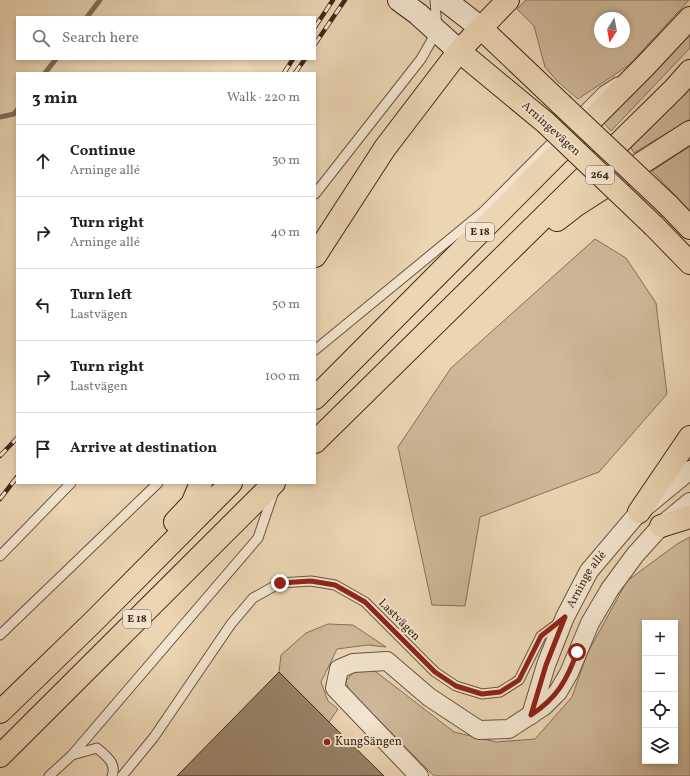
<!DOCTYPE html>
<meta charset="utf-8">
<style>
:root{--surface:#fff;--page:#f6f6f6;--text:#222;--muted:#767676;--line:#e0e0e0}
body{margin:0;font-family:Vollkorn,serif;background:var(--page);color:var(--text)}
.controls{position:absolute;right:12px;bottom:12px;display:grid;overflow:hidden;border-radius:0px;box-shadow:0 2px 6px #0003}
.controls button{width:36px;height:36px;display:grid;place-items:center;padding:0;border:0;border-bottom:1px solid var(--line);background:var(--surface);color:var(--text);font:20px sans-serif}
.compass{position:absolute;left:594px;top:12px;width:36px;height:36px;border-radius:50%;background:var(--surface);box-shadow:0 2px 6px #0003;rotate:191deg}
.stop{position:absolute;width:12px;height:12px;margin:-9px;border:3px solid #8f2418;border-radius:50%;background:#fff}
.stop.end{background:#8f2418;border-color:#fff;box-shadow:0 1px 4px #0008}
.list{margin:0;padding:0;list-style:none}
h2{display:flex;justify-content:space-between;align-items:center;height:52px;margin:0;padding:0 16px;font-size:17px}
h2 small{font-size:13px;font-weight:400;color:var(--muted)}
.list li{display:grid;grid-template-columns:26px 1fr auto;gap:12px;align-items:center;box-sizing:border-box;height:72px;padding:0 16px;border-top:1px solid var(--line)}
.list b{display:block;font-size:15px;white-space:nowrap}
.list p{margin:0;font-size:13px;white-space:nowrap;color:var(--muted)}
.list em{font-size:13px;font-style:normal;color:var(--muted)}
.icon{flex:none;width:22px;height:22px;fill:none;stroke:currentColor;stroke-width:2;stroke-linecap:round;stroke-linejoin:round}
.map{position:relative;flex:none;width:690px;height:776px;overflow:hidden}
.search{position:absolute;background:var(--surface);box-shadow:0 2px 6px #0003;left:16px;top:16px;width:300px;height:44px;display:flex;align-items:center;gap:10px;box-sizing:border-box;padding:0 14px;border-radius:0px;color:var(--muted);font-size:15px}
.panel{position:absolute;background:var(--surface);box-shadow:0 2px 6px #0003;left:16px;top:72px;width:300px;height:412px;border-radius:0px}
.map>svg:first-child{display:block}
.green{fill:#ceb899;stroke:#867059;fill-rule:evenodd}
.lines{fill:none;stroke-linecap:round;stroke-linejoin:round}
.stream{stroke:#836c56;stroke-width:5}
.building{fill:#988269;stroke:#3f2819}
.lane-casing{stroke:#6a5340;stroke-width:11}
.street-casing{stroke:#6a5340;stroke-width:20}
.secondary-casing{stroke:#3f2819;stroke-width:24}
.primary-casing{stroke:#3f2819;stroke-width:24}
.highway-casing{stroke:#3f2819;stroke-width:24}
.lane{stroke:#f2e4ce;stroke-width:9}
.street{stroke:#f2e4ce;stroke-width:18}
.secondary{stroke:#f2e4ce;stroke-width:22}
.primary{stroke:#ebd5b3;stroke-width:22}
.highway{stroke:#ebd5b3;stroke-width:22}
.rail-casing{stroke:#3f2819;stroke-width:4.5}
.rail{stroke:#f2e4ce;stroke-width:3;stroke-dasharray:9;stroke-linecap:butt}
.primary-bridge-casing{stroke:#3f2819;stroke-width:24;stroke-linecap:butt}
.primary-bridge{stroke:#ebd5b3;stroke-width:22}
.route{stroke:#8f2418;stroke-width:5}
.poi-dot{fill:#8f2418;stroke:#f2e4ce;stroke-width:1.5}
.labels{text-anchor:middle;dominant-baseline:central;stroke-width:4;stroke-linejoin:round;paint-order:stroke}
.shield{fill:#f2e4ce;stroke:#75604f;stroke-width:1}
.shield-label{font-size:11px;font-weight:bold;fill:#3f2819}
.street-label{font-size:12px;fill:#3f2819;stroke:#f2e4ce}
.poi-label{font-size:12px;fill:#3f2819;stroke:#f2e4ce;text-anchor:start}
</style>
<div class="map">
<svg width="690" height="776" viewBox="0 0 690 776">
<rect width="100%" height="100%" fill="#ebd5b3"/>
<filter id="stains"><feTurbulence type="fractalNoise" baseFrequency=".005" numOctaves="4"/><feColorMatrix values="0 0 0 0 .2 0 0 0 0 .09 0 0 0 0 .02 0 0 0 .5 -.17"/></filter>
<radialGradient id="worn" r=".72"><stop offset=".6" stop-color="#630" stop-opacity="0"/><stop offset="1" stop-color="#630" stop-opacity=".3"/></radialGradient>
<g class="green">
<path d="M526 0H689L629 65 578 99 557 81 545 67 534 26 517 9ZM600 18H624V42H600Z"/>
<path d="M690 33V48L611 131 604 123Z"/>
<path d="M690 84V119L634 153 630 146Z"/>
<path d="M690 146V211L652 171Z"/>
<path d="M595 239 626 258 656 303 667 394 599 472 480 517 465 606 432 605 398 447 451 368Z"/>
<path d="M690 537V776H434L349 690 346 681 353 672 375 671 454 732 496 742 535 739 572 697 587 654 627 581 677 544ZM645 623H675V761H645Z"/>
<path d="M328 624 353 625 386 647 368 645 337 649 321 682 328 701 338 709 329 722 279 672 281 655 306 633Z"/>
</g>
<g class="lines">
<g class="stream">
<path d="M87 17 100 0"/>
<path d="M45 73 56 59"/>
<path d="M0 117 14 114 17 110"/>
</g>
</g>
<path class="building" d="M279 672 329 722 384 776H177Z"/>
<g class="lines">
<defs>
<g id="lane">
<path d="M315 194 421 59 437 31 435 0"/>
<path d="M315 350 483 212 603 91 617 82"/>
<path d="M0 556 71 483"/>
<path d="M0 635 158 483"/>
<path d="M72 755 97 748C106 756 117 763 112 776"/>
<path d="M49 776 72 755 258 538 274 491"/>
<path d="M122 776 154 737 231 624 253 598 280 583 311 581 335 585 365 602 435 672 456 686 482 694 500 692 519 680 541 636 560 622"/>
</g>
<g id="street">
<path id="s1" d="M531 715 546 665 565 617 589 571 639 512 690 470"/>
<path d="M419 776 335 688 339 669 353 663 387 661 429 697 479 730 509 729 544 706 558 692 569 673 590 623 610 589 635 555 661 526 690 502"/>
</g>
<g id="secondary">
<path d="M399 0 418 14 459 51"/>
<path d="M445 0 481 28"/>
</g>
<g id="primary">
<path d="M546 123 459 51 481 28 561 104"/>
<path d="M668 205 690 228"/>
<path d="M654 226 690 263"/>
<path d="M639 512 690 437"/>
<path d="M661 526 690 517"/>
</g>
<g id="highway">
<path d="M481 28 508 0"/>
<path d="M557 220 575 206 690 132"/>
<path d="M315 256 385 148 459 51"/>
<path d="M315 398 646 65 690 18"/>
<path d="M315 442 675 88 690 71"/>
<path d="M175 522 192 504 201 483"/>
<path d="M0 712 93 622 231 483"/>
<path d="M0 756 274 483"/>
</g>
</defs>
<use href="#lane" class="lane-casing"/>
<use href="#street" class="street-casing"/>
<use href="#secondary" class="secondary-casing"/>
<use href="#primary" class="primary-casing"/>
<use href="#highway" class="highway-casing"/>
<use href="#lane" class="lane"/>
<use href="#street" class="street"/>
<use href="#secondary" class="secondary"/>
<use href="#primary" class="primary"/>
<use href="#highway" class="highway"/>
<defs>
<g id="rail">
<path d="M315 27 333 0"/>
<path d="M315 44 345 0"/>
<path d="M284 73 293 59"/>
<path d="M295 73 305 59"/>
<path d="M0 456 17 438"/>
<path d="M0 499 17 477"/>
</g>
</defs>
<use href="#rail" class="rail-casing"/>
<use href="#rail" class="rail"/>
<defs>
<g id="primary-bridge">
<path d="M561 104 668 205"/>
<path d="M546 123 654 226"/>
</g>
</defs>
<use href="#primary-bridge" class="primary-bridge-casing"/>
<use href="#primary-bridge" class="primary-bridge"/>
</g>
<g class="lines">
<path class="route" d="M280 583 311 581 335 585 365 602 435 672 456 686 482 694 500 692 519 680 541 636 565 617 546 665 531 715C557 698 567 680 577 652"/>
</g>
<circle class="poi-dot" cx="327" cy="742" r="4"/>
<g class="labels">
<g class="shield">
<rect x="586" y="166" width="28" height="18" rx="3"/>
<rect x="466" y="223" width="28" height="18" rx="3"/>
<rect x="123" y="610" width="28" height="18" rx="3"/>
</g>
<g class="shield-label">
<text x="600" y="175">264</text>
<text x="480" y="232">E 18</text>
<text x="137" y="619">E 18</text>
</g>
<g class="street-label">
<text transform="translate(551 129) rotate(42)">Arningevägen</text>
<text stroke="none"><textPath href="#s1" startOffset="147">Arninge allé</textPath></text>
<text transform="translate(399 620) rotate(45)">Lastvägen</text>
</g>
<g class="poi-label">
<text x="335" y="742">KungSängen</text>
</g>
</g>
<rect width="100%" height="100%" filter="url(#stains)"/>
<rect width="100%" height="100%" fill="url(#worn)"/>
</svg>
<div class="controls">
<button>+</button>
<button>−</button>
<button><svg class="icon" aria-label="locate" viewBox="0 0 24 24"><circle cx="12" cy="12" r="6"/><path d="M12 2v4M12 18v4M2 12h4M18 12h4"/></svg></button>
<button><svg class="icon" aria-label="layers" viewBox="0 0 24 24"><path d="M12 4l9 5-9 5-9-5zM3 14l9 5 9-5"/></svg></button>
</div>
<svg class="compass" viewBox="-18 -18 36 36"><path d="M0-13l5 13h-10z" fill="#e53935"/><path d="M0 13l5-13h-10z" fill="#767676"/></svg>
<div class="stop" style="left:577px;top:652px"></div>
<div class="stop end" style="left:280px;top:583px"></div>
<div class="search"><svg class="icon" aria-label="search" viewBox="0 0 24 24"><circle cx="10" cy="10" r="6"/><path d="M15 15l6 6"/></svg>Search here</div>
<section class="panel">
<h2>3 min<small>Walk · 220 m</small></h2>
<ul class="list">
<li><svg class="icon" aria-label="ahead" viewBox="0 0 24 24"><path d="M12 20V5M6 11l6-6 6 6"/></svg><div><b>Continue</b><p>Arninge allé</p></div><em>30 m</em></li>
<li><svg class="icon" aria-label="right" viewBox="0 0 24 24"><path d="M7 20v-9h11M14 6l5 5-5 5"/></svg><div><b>Turn right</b><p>Arninge allé</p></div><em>40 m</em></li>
<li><svg class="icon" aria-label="left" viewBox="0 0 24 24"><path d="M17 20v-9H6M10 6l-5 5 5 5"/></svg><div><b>Turn left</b><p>Lastvägen</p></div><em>50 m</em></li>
<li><svg class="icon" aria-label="right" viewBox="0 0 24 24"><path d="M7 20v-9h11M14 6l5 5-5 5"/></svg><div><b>Turn right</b><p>Lastvägen</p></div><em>100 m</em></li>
<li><svg class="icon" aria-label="arrive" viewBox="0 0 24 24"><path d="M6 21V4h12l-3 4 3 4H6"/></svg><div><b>Arrive at destination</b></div></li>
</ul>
</section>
</div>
